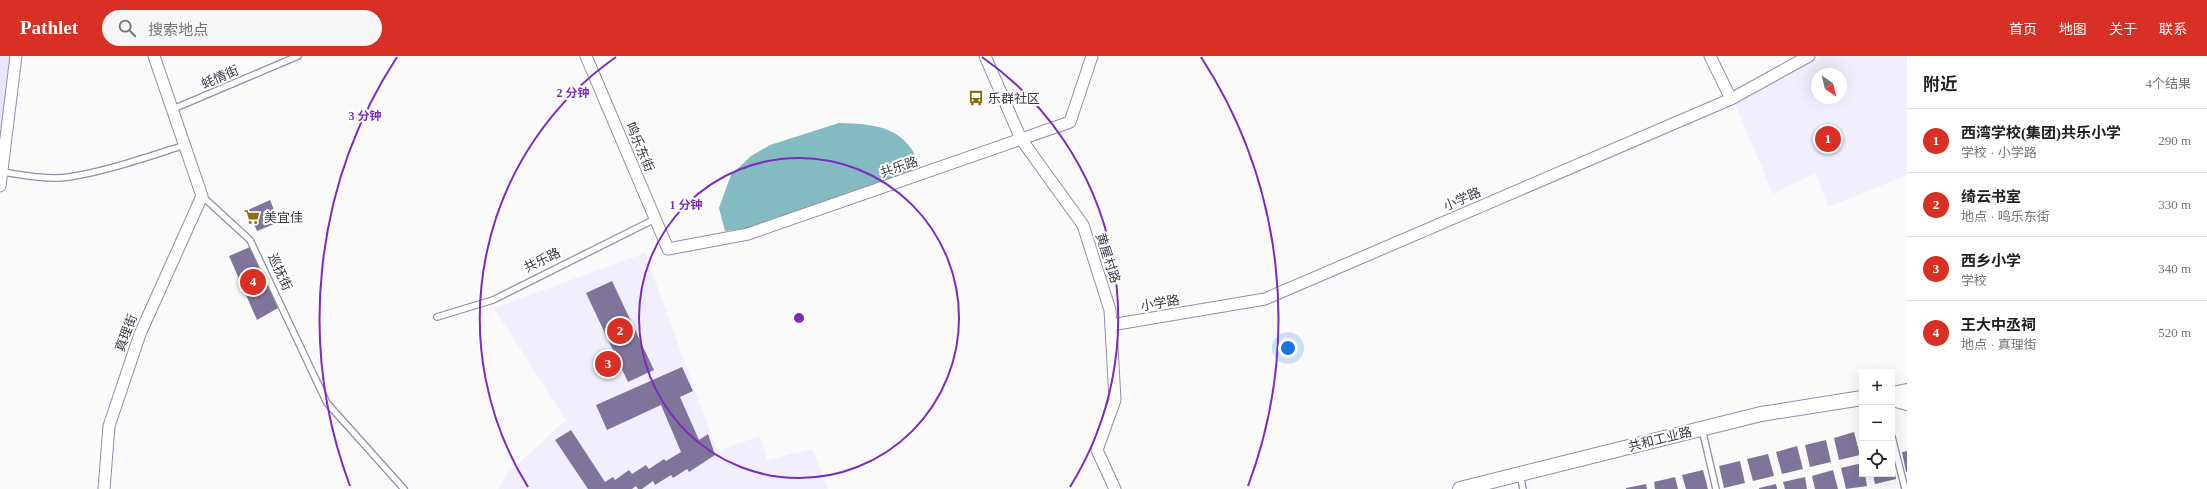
<!DOCTYPE html>
<html lang="zh">
<meta charset="utf-8">
<style>
:root{--surface:#fff;--page:#f6f6f6;--text:#202124;--muted:#757577;--line:#e0e0e0;--accent:#d93025}
body{margin:0;font-family:"Times New Roman","Noto Sans SC",serif;background:var(--page);color:var(--text)}
.controls{position:absolute;right:12px;bottom:12px;display:grid;overflow:hidden;border-radius:0px;box-shadow:0 4px 16px #0002}
.controls button{width:36px;height:36px;display:grid;place-items:center;padding:0;border:0;border-bottom:1px solid var(--line);background:var(--surface);color:var(--text);font:20px sans-serif}
.compass{position:absolute;left:1811px;top:12px;width:36px;height:36px;border-radius:50%;background:var(--surface);box-shadow:0 4px 16px #0002;rotate:145deg}
.you{position:absolute;left:1288px;top:292px;width:14px;height:14px;margin:-10px;border:3px solid #fff;border-radius:50%;background:#1a73e8;box-shadow:0 0 0 6px #1a73e833}
.badge{display:grid;place-items:center;width:26px;height:26px;border-radius:50%;background:var(--accent);color:#fff;font-size:13px;font-weight:700}
.pin{position:absolute;translate:-50% -50%;border:2px solid #fff;box-shadow:0 1px 4px #0006}
.list{margin:0;padding:0;list-style:none}
h2{display:flex;justify-content:space-between;align-items:center;height:52px;margin:0;padding:0 16px;font-size:17px}
h2 small{font-size:13px;font-weight:400;color:var(--muted)}
.list li{display:grid;grid-template-columns:26px 1fr auto;gap:12px;align-items:center;box-sizing:border-box;height:64px;padding:0 16px;border-top:1px solid var(--line)}
.list b{display:block;font-size:15px;white-space:nowrap}
.list p{margin:0;font-size:13px;white-space:nowrap;color:var(--muted)}
.list em{font-size:13px;font-style:normal;color:var(--muted)}
.icon{flex:none;width:22px;height:22px;fill:none;stroke:currentColor;stroke-width:2;stroke-linecap:round;stroke-linejoin:round}
.map{position:relative;flex:none;width:1907px;height:433px;overflow:hidden}
header{display:flex;align-items:center;gap:24px;box-sizing:border-box;height:56px;padding:0 20px;background:var(--accent);color:#fff}
header strong{font-size:19px}
nav{display:flex;gap:22px;margin-inline-start:auto;font-size:14px}
.search{width:280px;height:36px;background:var(--page);display:flex;align-items:center;gap:10px;box-sizing:border-box;padding:0 14px;border-radius:22px;color:var(--muted);font-size:15px}
main{display:flex}
aside{flex:1;background:var(--surface)}
.map>svg:first-child{display:block}
.built{fill:#f1eefe;fill-rule:evenodd}
.green{fill:#eae4fd}
.water{fill:#84bbc2}
.building{fill:#7f759b}
.lines{fill:none;stroke-linecap:round;stroke-linejoin:round}
.service-casing{stroke:#948caa;stroke-width:8}
.minor-casing{stroke:#948caa;stroke-width:13}
.tertiary-casing{stroke:#948caa;stroke-width:16}
.service{stroke:#fff;stroke-width:5.5}
.minor{stroke:#fff;stroke-width:11}
.tertiary{stroke:#fff;stroke-width:14}
.ring{fill:none;stroke:#7b2cbf;stroke-width:2}
.labels{text-anchor:middle;dominant-baseline:central;stroke-width:4;stroke-linejoin:round;paint-order:stroke}
.street-label{font-size:13px;fill:#3c3946;stroke:#fff}
.poi-label{font-size:13px;fill:#3c3946;stroke:#fff;text-anchor:start}
.centre{fill:#7b2cbf;stroke:#fff;stroke-width:2}
.ring-label{font-size:12px;text-anchor:middle;font-weight:bold;fill:#7b2cbf;stroke:#fff;stroke-width:4;stroke-linejoin:round;paint-order:stroke}
</style>
<header>
<strong>Pathlet</strong>
<div class="search"><svg class="icon" aria-label="search" viewBox="0 0 24 24"><circle cx="10" cy="10" r="6"/><path d="M15 15l6 6"/></svg>搜索地点</div>
<nav><a>首页</a><a>地图</a><a>关于</a><a>联系</a></nav>
</header>
<main>
<div class="map">
<svg width="1907" height="433" viewBox="0 0 1907 433">
<rect width="100%" height="100%" fill="#fafafa"/>
<g class="built">
<path d="M1822 0H1907V119L1828 151 1816 117 1773 138 1735 48ZM1817 18H1841V42H1817Z"/>
<path d="M645 197 717 395 760 380 767 404 812 393 828 433H498L507 418 566 364 494 252Z"/>
</g>
<path class="green" d="M0 0H12L0 96Z"/>
<path class="water" d="M839 67C878 68 907 71 921 113L744 173 725 175 719 152 731 119 751 100 770 89Z"/>
<g class="building">
<path d="M270 144 279 166 257 175 248 154Z"/>
<path d="M250 191 278 252 257 264 229 200Z"/>
<path d="M612 225 654 314 628 326 586 237Z"/>
<path d="M682 311 693 335 680 341 699 384 708 378 715 399 689 416 687 413 673 422 671 419 655 429 653 425 642 433H638L636 430 632 433H588L555 384 571 374 605 426 613 421 615 424 629 414 632 418 646 409 649 413 664 403 666 405 681 396 661 349 607 374 596 349Z"/>
<path d="M1854 376 1860 399 1839 404 1834 382Z"/>
<path d="M1826 384 1831 406 1810 411 1805 389Z"/>
<path d="M1797 390 1803 413 1782 418 1776 396Z"/>
<path d="M1907 395V416H1906L1902 396Z"/>
<path d="M1768 398 1774 420 1753 425 1747 403Z"/>
<path d="M1740 405 1745 427 1724 432 1719 410Z"/>
<path d="M1862 407V418H1865L1867 430 1846 433 1841 412Z"/>
<path d="M1893 408 1896 423 1875 428 1873 418H1892Z"/>
<path d="M1703 414 1708 433H1686L1682 419Z"/>
<path d="M1833 414 1838 433H1815L1812 420Z"/>
<path d="M1675 421 1678 433H1655L1654 426Z"/>
<path d="M1805 421 1807 433H1785L1783 426Z"/>
<path d="M1646 428 1647 433H1626V432Z"/>
<path d="M1776 428 1777 433H1759V432Z"/>
</g>
<g class="lines">
<defs>
<g id="service">
<path d="M173 53 298 0"/>
<path d="M2 116C23 119 47 124 69 121 108 115 147 101 185 89"/>
<path d="M202 140 250 184 327 347 404 433"/>
<path d="M437 261 493 244 655 163"/>
<path d="M1702 373 1716 433"/>
<path d="M1892 381 1905 433"/>
<path d="M1520 418 1523 433"/>
</g>
<g id="minor">
<path d="M586 0 668 193 748 178 1070 66 1092 0"/>
<path d="M985 0 1021 83 1083 169 1110 254 1115 344 1097 394 1115 433"/>
<path d="M1710 0 1731 43"/>
<path d="M0 130 16 0"/>
<path d="M1111 269 1265 243 1731 43 1809 0"/>
<path d="M104 433 109 370 140 278 202 140 154 0"/>
</g>
<g id="tertiary">
<path d="M1892 338 1907 335"/>
<path d="M1892 343 1907 347"/>
<path d="M1460 433 1761 358 1862 342"/>
</g>
</defs>
<use href="#service" class="service-casing"/>
<use href="#minor" class="minor-casing"/>
<use href="#tertiary" class="tertiary-casing"/>
<use href="#service" class="service"/>
<use href="#minor" class="minor"/>
<use href="#tertiary" class="tertiary"/>
</g>
<g class="ring">
<circle cx="799" cy="262" r="160"/>
<path d="M528 431A319 319 0 0 1 616 1M982 1A319 319 0 0 1 1070 431"/>
<path d="M350 430A479 479 0 0 1 397 1M1201 1A479 479 0 0 1 1248 430"/>
</g>
<defs>
<symbol id="bus-bare" viewBox="-9 -9 18 18"><path d="M-5-6H5V4H4V6H2V4H-2V6H-4V4H-5ZM-3.5-4V0h7V-4ZM-3.5 1.2v1.5H-2V1.2ZM2 1.2v1.5H3.5V1.2Z" fill="#8f6d12" stroke="#fff" stroke-width="2.5" paint-order="stroke"/></symbol>
<symbol id="supermarket-bare" viewBox="-9 -9 18 18"><path d="M-6-5.5h2.5l.6 2H6L4.5 2H-2.5L-4.4-4H-6ZM-1.5 3.2a1.3 1.3 0 1 0 .1 0ZM3 3.2a1.3 1.3 0 1 0 .1 0Z" fill="#8f6d12" stroke="#fff" stroke-width="2.5" paint-order="stroke"/></symbol>
</defs>
<g fill-rule="evenodd">
<use href="#bus-bare" x="965" y="31" width="22" height="22"/>
<use href="#supermarket-bare" x="241" y="150" width="22" height="22"/>
</g>
<g class="labels">
<g class="street-label">
<text transform="translate(220 21) rotate(-23)">蚝情街</text>
<text transform="translate(640 91) rotate(67)">鸣乐东街</text>
<text transform="translate(899 111) rotate(-19)">共乐路</text>
<text transform="translate(1462 143) rotate(-23)">小学路</text>
<text transform="translate(1108 202) rotate(72)">黄屋村路</text>
<text transform="translate(542 204) rotate(-26)">共乐路</text>
<text transform="translate(280 216) rotate(65)">巡抚街</text>
<text transform="translate(1160 247) rotate(-10)">小学路</text>
<text transform="translate(126 277) rotate(-69)">真理街</text>
<text transform="translate(1660 383) rotate(-14)">共和工业路</text>
</g>
<g class="poi-label">
<text x="988" y="42">乐群社区</text>
<text x="264" y="161">美宜佳</text>
</g>
</g>
<circle cx="799" cy="262" r="6" class="centre"/>
<g class="ring-label">
<text x="573" y="41">2 分钟</text>
<text x="365" y="64">3 分钟</text>
<text x="686" y="153">1 分钟</text>
</g>
</svg>
<div class="controls">
<button>+</button>
<button>−</button>
<button><svg class="icon" aria-label="locate" viewBox="0 0 24 24"><circle cx="12" cy="12" r="6"/><path d="M12 2v4M12 18v4M2 12h4M18 12h4"/></svg></button>
</div>
<svg class="compass" viewBox="-18 -18 36 36"><path d="M0-13l5 13h-10z" fill="#e53935"/><path d="M0 13l5-13h-10z" fill="#757577"/></svg>
<div class="you"></div>
<div class="pin badge" style="left:1828px;top:83px">1</div>
<div class="pin badge" style="left:620px;top:275px">2</div>
<div class="pin badge" style="left:608px;top:308px">3</div>
<div class="pin badge" style="left:253px;top:226px">4</div>
</div>
<aside>
<h2>附近<small>4个结果</small></h2>
<ul class="list">
<li><span class="badge">1</span><div><b>西湾学校(集团)共乐小学</b><p>学校 · 小学路</p></div><em>290 m</em></li>
<li><span class="badge">2</span><div><b>绮云书室</b><p>地点 · 鸣乐东街</p></div><em>330 m</em></li>
<li><span class="badge">3</span><div><b>西乡小学</b><p>学校</p></div><em>340 m</em></li>
<li><span class="badge">4</span><div><b>王大中丞祠</b><p>地点 · 真理街</p></div><em>520 m</em></li>
</ul>
</aside>
</main>
